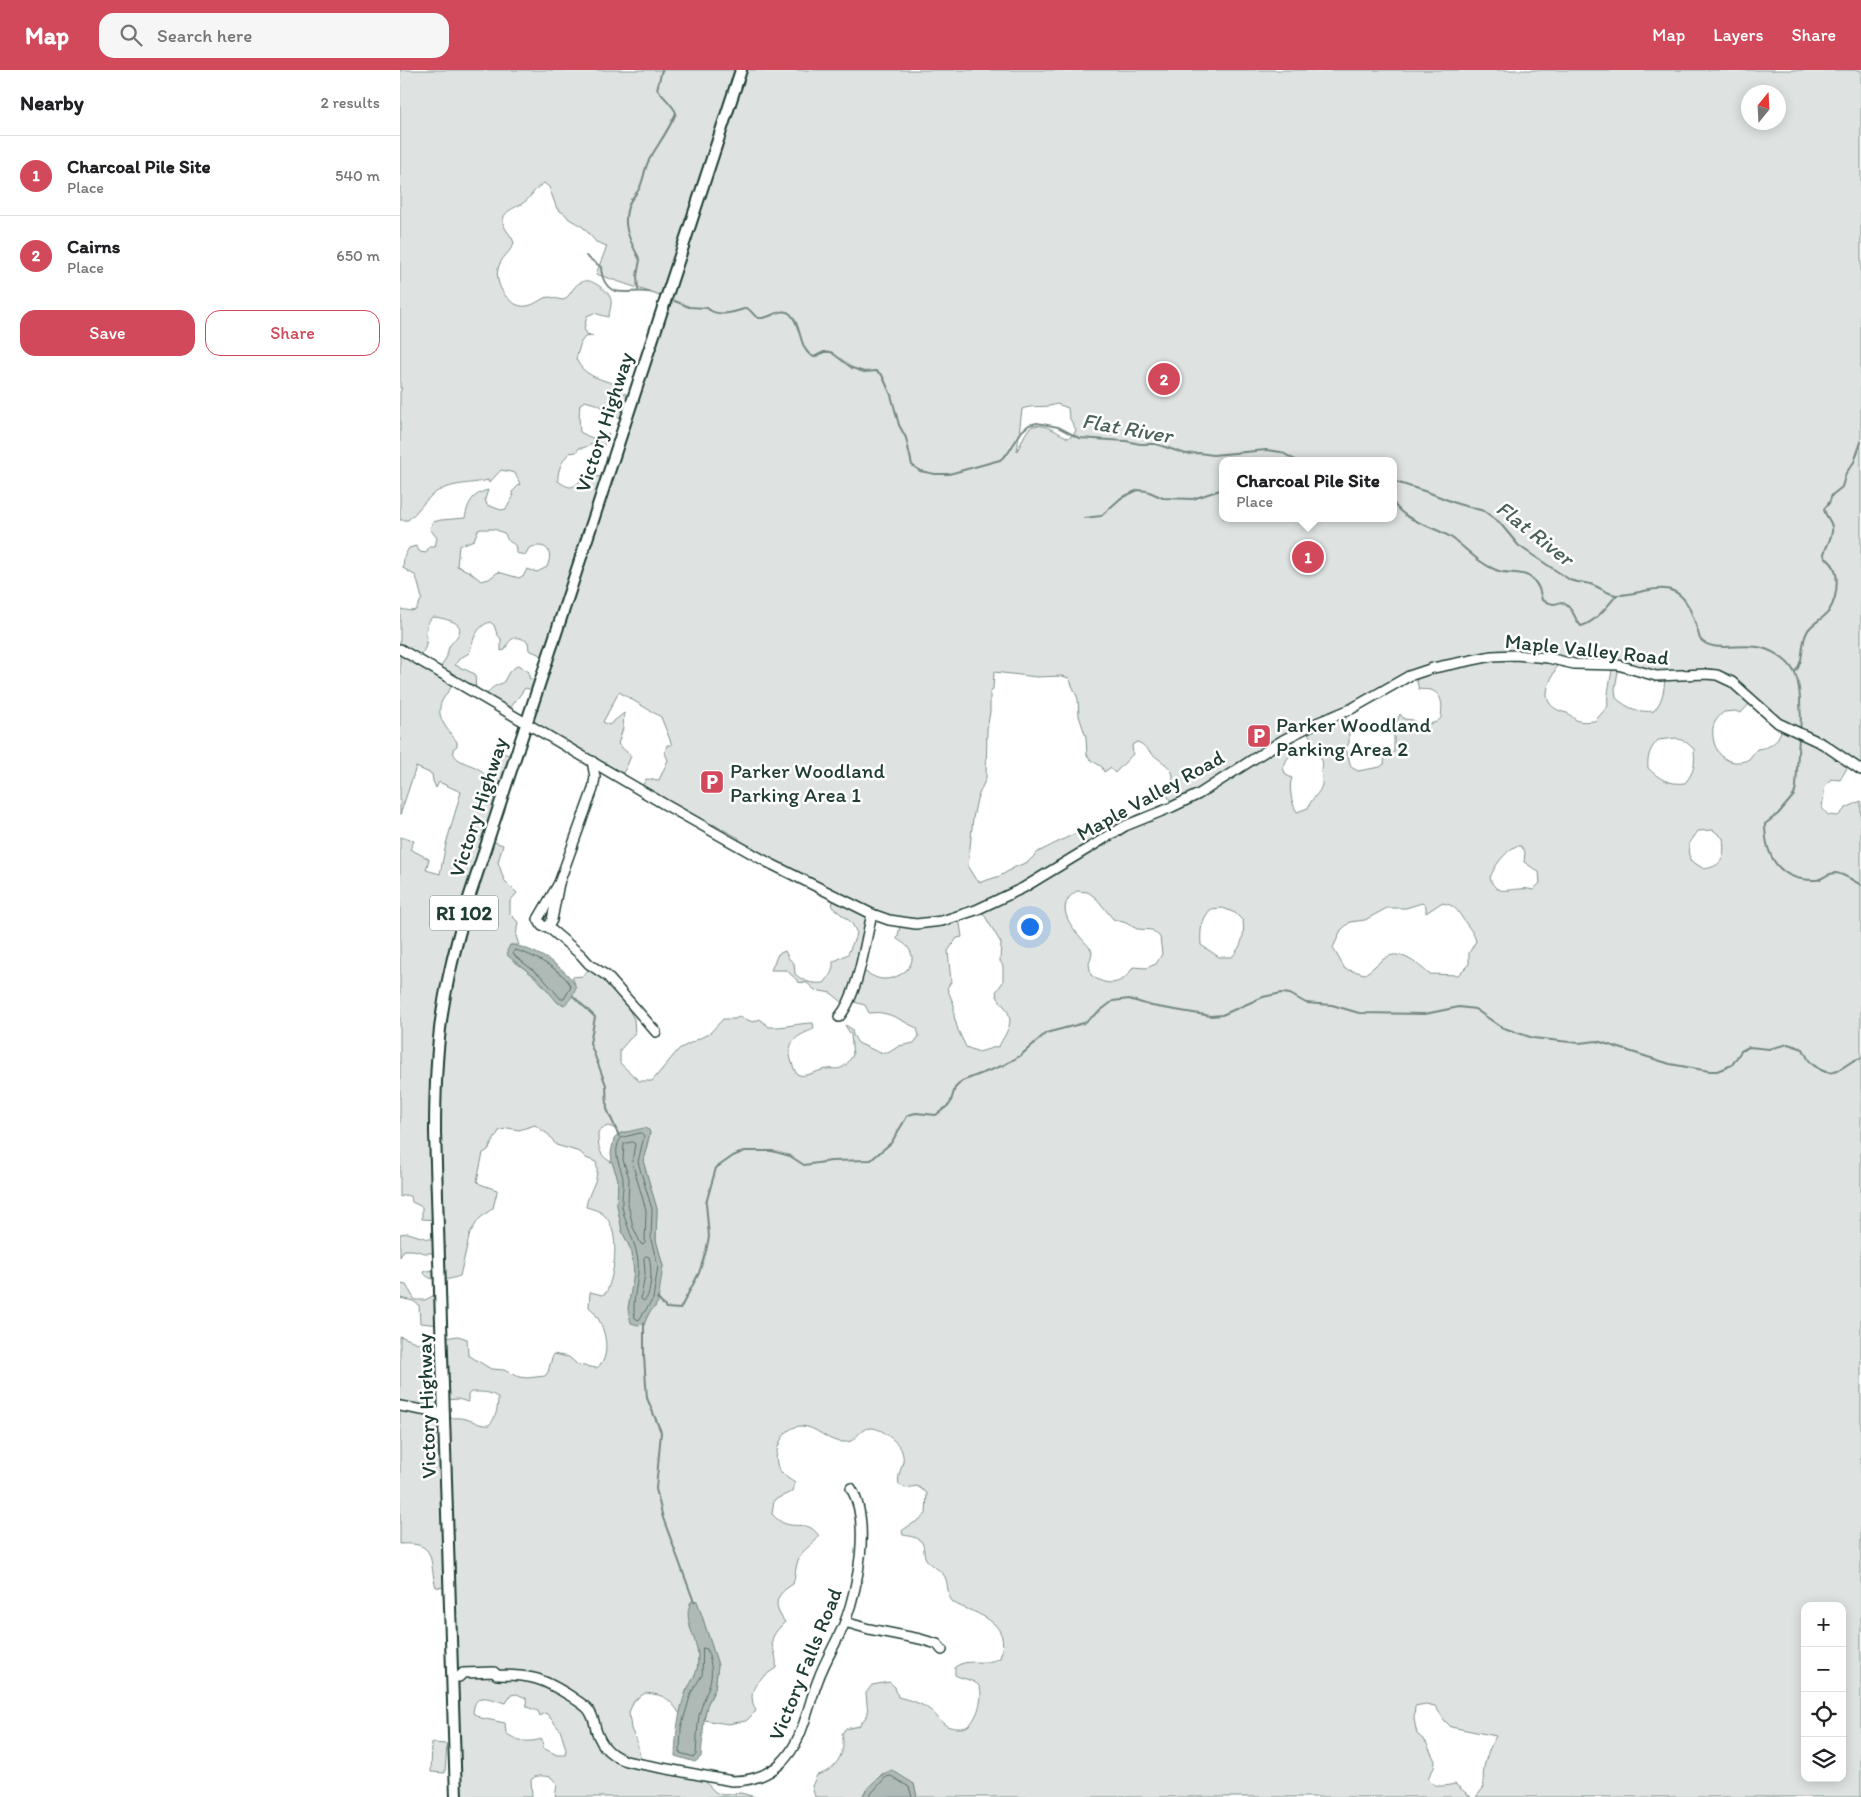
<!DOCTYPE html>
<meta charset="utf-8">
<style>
:root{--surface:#fff;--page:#f6f6f6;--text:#202124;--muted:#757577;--line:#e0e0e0;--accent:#d1495b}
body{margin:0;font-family:Itim,sans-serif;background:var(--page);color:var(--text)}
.controls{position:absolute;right:15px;bottom:15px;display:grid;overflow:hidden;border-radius:10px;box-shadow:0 2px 12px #0003}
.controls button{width:45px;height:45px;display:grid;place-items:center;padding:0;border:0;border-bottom:1px solid var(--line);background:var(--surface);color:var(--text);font:25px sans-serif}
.compass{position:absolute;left:1341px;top:15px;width:45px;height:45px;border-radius:50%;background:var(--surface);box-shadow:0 2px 12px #0003;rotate:18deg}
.you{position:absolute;left:629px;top:856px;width:18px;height:18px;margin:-12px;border:4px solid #fff;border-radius:50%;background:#1a73e8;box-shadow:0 0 0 8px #1a73e833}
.badge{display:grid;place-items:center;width:32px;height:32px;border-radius:50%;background:var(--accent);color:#fff;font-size:16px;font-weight:700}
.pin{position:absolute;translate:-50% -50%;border:2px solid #fff;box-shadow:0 1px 5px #0006}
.popup{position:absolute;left:819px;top:387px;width:178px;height:65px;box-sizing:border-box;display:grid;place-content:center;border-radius:10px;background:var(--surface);filter:drop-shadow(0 1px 4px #0005);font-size:16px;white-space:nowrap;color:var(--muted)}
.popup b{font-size:19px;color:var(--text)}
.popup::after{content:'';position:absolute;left:50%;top:100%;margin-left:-10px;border:10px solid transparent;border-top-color:var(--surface)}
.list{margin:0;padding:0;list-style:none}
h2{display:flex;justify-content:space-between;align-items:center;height:65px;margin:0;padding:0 20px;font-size:21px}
h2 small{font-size:16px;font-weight:400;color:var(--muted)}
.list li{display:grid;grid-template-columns:32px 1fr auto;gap:15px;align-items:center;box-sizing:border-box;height:80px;padding:0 20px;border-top:1px solid var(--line)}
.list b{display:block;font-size:19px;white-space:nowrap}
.list p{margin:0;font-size:16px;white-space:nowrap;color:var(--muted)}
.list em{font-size:16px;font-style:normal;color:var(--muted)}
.actions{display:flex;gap:10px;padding:15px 20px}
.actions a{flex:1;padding:11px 0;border:1px solid var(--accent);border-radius:15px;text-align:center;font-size:18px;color:var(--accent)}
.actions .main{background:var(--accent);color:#fff}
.icon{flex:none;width:28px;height:28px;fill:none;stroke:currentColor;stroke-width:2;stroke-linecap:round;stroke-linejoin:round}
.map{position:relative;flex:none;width:1461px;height:1727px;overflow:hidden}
header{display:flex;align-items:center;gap:30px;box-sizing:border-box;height:70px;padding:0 25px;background:var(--accent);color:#fff}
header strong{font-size:24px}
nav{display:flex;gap:28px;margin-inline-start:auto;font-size:18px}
.search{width:350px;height:45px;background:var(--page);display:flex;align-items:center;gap:12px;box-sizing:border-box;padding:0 18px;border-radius:15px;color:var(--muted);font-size:19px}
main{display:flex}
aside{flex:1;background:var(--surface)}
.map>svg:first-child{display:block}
.green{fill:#dee3e2;stroke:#7e908b;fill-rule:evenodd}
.water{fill:#afbab7;stroke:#758883}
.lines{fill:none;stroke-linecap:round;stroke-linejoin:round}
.shore{stroke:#596f68;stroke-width:1}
.stream{stroke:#758883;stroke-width:2}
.minor-casing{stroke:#1f3d34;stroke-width:12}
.major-casing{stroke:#1f3d34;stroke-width:14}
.minor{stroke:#fff;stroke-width:9}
.major{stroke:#fff;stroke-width:10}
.labels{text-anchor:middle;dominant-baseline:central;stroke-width:5;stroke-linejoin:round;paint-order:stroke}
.shield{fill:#fff;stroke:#627771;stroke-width:1}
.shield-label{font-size:20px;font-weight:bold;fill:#1f3d34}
.street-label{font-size:21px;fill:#1f3d34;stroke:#fff}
.poi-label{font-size:21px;fill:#1f3d34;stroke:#fff;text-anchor:start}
.water-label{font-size:22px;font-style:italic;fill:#4a625b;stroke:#fff}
</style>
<header>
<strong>Map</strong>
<div class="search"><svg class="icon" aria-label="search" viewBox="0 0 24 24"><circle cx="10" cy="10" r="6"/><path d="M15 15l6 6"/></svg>Search here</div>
<nav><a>Map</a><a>Layers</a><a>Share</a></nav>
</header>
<main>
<aside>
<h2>Nearby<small>2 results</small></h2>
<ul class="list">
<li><span class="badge">1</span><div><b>Charcoal Pile Site</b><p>Place</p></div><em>540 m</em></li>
<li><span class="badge">2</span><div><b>Cairns</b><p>Place</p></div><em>650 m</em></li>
</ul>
<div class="actions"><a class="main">Save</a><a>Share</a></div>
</aside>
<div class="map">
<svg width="1461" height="1727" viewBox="0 0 1461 1727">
<rect width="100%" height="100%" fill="#fff"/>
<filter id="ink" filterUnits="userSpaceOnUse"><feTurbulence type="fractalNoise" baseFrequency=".02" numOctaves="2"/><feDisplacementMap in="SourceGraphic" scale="10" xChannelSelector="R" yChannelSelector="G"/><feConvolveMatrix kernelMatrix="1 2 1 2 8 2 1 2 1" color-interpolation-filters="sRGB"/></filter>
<g filter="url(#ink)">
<g class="green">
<path d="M0 0H1461V699L1450 693 1440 710 1431 709 1425 716 1422 738 1428 745 1438 746 1446 738 1461 731V1727H1076L1084 1717C1081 1698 1087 1683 1096 1666L1051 1657 1045 1651 1035 1636 1026 1634 1015 1636 1014 1649 1017 1664 1026 1672 1035 1691 1034 1698 1028 1708C1034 1719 1044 1716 1055 1714L1071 1727H517L514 1714 483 1703 465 1721 462 1727H415L412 1716 417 1705C435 1701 447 1683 442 1664L445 1659 459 1656 468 1644 466 1623 472 1615 489 1612 495 1617 498 1627C509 1630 522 1633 530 1640 536 1644 541 1653 547 1656 551 1658 562 1659 566 1657 576 1653 585 1626 579 1616 575 1610 562 1609 555 1605V1597C569 1587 582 1597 600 1588 609 1561 594 1550 570 1540 565 1538 558 1536 553 1532 546 1525 549 1515 545 1507 541 1498 531 1498 526 1489 523 1484 525 1476 521 1471 517 1467 509 1466 503 1465L502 1461C510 1454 518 1452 526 1444L527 1423 517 1416 506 1418 499 1415C496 1401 507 1394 502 1382 501 1376 494 1371 490 1367 483 1361 472 1354 462 1361 455 1366 456 1372 444 1372 428 1373 417 1356 401 1356 383 1356 372 1382 378 1397 381 1404 389 1409 395 1413L393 1421 374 1430 372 1444C391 1466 405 1445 419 1466 414 1474 408 1476 402 1483 395 1492 396 1504 393 1514 375 1525 372 1535 385 1552 361 1575 378 1575 376 1598 359 1609 345 1619 356 1641L346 1651 328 1654 304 1650 307 1635 315 1619 318 1595 297 1531 293 1530 290 1533V1557L297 1574 298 1586 297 1603 286 1621 280 1644C269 1628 265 1625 245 1623L234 1631 229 1642 231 1659 237 1672 242 1696 302 1708 315 1722 323 1725 341 1723 355 1727H155L157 1714 151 1707C143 1706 136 1704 131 1710L132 1727H57L51 1518 36 1517C28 1492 39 1471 0 1474V1266L18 1273 41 1274 45 1268 58 1266 67 1269 68 1285 91 1299 104 1300 119 1307 127 1308 145 1306 148 1302 153 1284 169 1287 178 1295 197 1298C201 1294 204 1291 205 1285 209 1270 200 1246 189 1237L190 1222 202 1225 206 1223C215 1205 221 1160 204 1145 199 1140 192 1139 186 1137 188 1121 201 1109 196 1092L186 1088 180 1082 156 1075 149 1065 135 1055 119 1060 108 1058 99 1061 88 1080 83 1083 77 1111 80 1114 97 1120V1122L93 1138 79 1149 70 1163 60 1206C48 1210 31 1214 23 1202L25 1201 41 1200 40 1183H25L13 1180H4L0 1187V1164L8 1163 28 1169H40L39 1150 22 1149V1137L12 1132 11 1127 6 1125 0 1127V767L14 771 10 779 29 789 26 800 40 804 46 774 61 722 39 712 36 718 33 711 32 704 16 697 0 745V539L11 541 16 540 22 528 16 506 3 498 4 487 9 478 16 476 20 482 26 483 29 477H35L37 468 30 459 33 452 41 450 65 448C68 433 72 424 88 420L85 429 87 435 101 440 106 439 113 427 112 422 120 414 115 403 101 400 89 413 88 410C69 415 49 412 32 425 23 432 17 443 8 450H0V322L2 318H0ZM1348 22H1378V52H1348ZM144 113 149 117 157 139 165 144 169 149 183 157 196 172 207 176 196 204 273 230 271 237 264 236 233 326 223 323 221 316C202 309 185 308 176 289L181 272 185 267 193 266 187 264 184 259 187 246 194 243 208 247C214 229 212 224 196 214 192 212 189 210 184 211 173 214 172 224 164 230 159 230 153 227 149 227 141 228 135 235 127 236 110 239 94 215 98 199 100 188 111 182 114 173 112 165 104 160 103 152 103 138 120 138 128 129 134 122 136 118 144 113ZM185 331 199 335 204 339 206 344 226 349 206 408 195 406V402C191 406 189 406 184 409 173 414 175 423 158 411 157 401 162 391 169 383L176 382 179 378H183L194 373 204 375 209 363C198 372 191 368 180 362 179 355 179 341 180 334ZM657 334 668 338 669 347 676 360 674 364 668 368C658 363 637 348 628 360 623 366 621 375 617 381L622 339C636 334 643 339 657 334ZM823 391H993V448H823ZM82 459H94L104 463C106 464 106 467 107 469 113 476 116 471 116 483L125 485 129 478C146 472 154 480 147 497L137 502 127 499 124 505 119 508 98 502 89 509 81 511 70 502 57 496 59 476 74 470 78 460ZM32 547C39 547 45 549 51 551 68 557 56 568 50 575 47 580 48 586 45 590 43 594 41 596 39 600L18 588C21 584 26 579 26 574 28 563 23 557 32 547ZM90 552 94 555 97 564 101 569V581L105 580C109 568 116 564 128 572L129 580 147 588 139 612 129 608V602L118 595 109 602 103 613C95 615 89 619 85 627L109 640 125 618 136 621 127 652 220 707 226 698 231 686 218 674 223 658 224 643 209 655 203 652 219 622 261 647 272 675H267L265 683 268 690 259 710 246 709 240 720 310 759 313 754 339 768 337 774 434 826 432 837 451 852 457 863 448 884 433 892C434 901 429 907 424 913 411 914 404 912 395 904L394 893 389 889 385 881 378 884 371 900H386L397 910V912L407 913 415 920 431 923 447 936 450 931 465 935 469 943C474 943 477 942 482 943 495 945 505 953 517 958L519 966 514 973 499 976 488 983 478 982 458 973 453 965 452 959 445 955 451 965 453 985C450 989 447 995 443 997 438 1000 433 998 427 999 420 999 404 1009 397 1004 395 1002 393 996 392 993 385 972 396 966 414 959L413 953C398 953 384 958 369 957L360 949 353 952 339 947 335 949H323L310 963 279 979 252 1011H239L220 993V980L235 963 234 949 223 929 192 895 183 906 172 907 175 914 158 933C145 916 131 902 113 891L110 875H119L116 866 118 852 110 844V831L117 823 104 810 98 792 103 775 89 770 115 687 96 681 91 696 94 702 93 705 90 707 85 706C79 692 53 696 53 679L57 676V672C48 659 33 646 43 629 46 623 51 619 55 612L76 622 75 604 55 595 59 589 69 583C73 571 76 556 90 552ZM1159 590 1212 595C1212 609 1206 622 1208 636L1195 651C1189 651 1182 653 1176 650 1173 648 1171 645 1167 643 1163 642 1159 641 1156 639 1136 627 1155 605 1159 590ZM1219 595 1265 607C1264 621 1263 630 1254 641 1239 643 1227 638 1216 628L1215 619ZM594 602 637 607 662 606 669 608 678 629 679 646 686 667 687 685 691 690 702 697 704 702 710 698 715 703 733 684 732 675 737 672C744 674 745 678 750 682 765 696 783 699 766 723L773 736 700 770 692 759 682 760 638 782 628 792 615 797 600 806 581 812 576 810 568 797 573 748 577 729 586 708 587 659 590 642V623L593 619ZM1015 605 1019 619C1022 620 1027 619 1031 620 1044 625 1042 637 1041 648L1037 652 1020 656 1013 650 1004 649 1000 644 994 658V682L985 684 984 694 980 697 958 701 951 697 946 678 949 673V656L943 642ZM1353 630 1383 656C1377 672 1374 677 1357 679 1354 682 1352 686 1349 689 1346 691 1342 692 1338 692 1320 693 1311 674 1313 658 1314 651 1319 646 1324 642L1335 641 1341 643ZM906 659 912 670 914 682C922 688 925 692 921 702 926 723 914 722 908 738L897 742C892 735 888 717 892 708L886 705 883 698 887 689 896 680 890 666ZM1276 668 1286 672 1294 679C1295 694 1295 701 1285 713 1269 715 1259 709 1248 698 1247 686 1250 679 1258 670ZM1313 760 1323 768C1325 786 1324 796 1304 799L1290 790 1289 774 1298 761ZM1116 776H1121L1125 782 1124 792 1139 802 1140 813 1133 820C1129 819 1125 818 1121 819 1107 819 1096 826 1090 808 1094 796 1105 782 1116 776ZM677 821 688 822 697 829 713 849 726 853 737 859 752 860 760 867 762 884 756 894 746 898 733 897C723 916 706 917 691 905L689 894 692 883 691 879C678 864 649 838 677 821ZM1022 833 1026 836V843L1041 833C1054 834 1057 840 1063 849 1068 857 1073 861 1076 871L1069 883V894L1058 905 1029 904C1020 896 1001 879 987 887 979 891 973 899 965 904L945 899 933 878 941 860 950 852 965 850 987 838H1006ZM580 838 601 873 600 891 603 896V912L596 922C597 928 600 931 604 936 616 951 607 961 599 976L579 982 566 977 558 960 554 946V935L547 918 551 912 548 881 557 868 562 867 559 847ZM823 838 835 843 843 851C845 865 842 876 832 887H819L801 875C800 860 801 850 811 839ZM473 844 501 853 497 869C500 871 507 875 509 879 520 895 499 909 485 909 477 910 466 902 459 899ZM208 1056 214 1058 218 1064 225 1062 250 1063 243 1091 257 1139 256 1170 263 1196 255 1237 249 1243 244 1254 228 1239 234 1203 232 1182 222 1161 217 1135 218 1109 212 1092C199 1087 198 1076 198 1062L201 1059ZM71 1322C80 1322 91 1321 98 1328 98 1337 96 1349 89 1355 81 1356 76 1352 69 1350 61 1347 54 1348 46 1348V1330L58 1329 68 1332V1325ZM1405 1536H1442V1708H1405ZM117 1624 126 1628 127 1637 138 1641 140 1646 144 1643 147 1644 160 1660 166 1679 165 1685H157L143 1678 142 1669C127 1673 118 1672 106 1663L105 1653 81 1648 73 1643C75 1620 89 1629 106 1633L111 1625Z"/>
<path d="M0 1214 6 1215 15 1230H25L42 1221 41 1255 20 1253 19 1235 13 1231 0 1228Z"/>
<path d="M32 1673 47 1674 45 1703 31 1702Z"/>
</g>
<g class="water">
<path d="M110 875C128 875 171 899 176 918 173 925 170 931 164 935L158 933 138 909 108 886 107 881Z"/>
<path d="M244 1058 249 1060 250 1063 243 1091 257 1139 256 1170 263 1196 258 1231 255 1237 249 1243 244 1254 238 1255 231 1253 228 1239 234 1203 232 1182 222 1161 217 1135 218 1109 212 1092 211 1083 214 1068 218 1064Z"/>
<path d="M293 1530 297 1531 318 1595 315 1619 307 1635 304 1650 301 1687 295 1692 275 1686C276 1664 278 1642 286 1622 293 1607 299 1604 298 1585 297 1569 280 1545 293 1530Z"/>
<path d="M492 1700 514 1714 517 1727H462C468 1716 480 1704 492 1700Z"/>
</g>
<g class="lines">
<g class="shore">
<path d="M115 880C130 883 166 902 171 917L164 929H161L141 906 116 887 113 883Z"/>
<path d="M241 1063 244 1066 238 1092 252 1139 251 1170 258 1196 253 1229 239 1250 235 1248C231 1229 240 1210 238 1191 236 1172 225 1155 222 1136 221 1127 224 1118 223 1109 221 1095 211 1083 221 1068Z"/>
<path d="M233 1072 235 1074 232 1092 246 1140 245 1173 243 1175 241 1174 233 1157 228 1134 229 1108 223 1090 224 1074Z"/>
<path d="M246 1186 249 1187C252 1197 252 1225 244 1231L241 1229 245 1203 244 1188Z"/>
<path d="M303 1578 307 1579C318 1612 306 1616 299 1646 297 1658 297 1672 296 1685L294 1687 280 1683 281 1658 291 1623 302 1605Z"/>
<path d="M468 1727 486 1707 491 1706 509 1717 512 1727"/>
</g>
<g class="stream">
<path d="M186 186 201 197C201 202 202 204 203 208 211 230 231 219 248 222 253 222 258 225 263 227"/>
<path d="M238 220 237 206 240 190C230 171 220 154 230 132 232 127 237 124 239 119 244 110 244 99 249 90 258 74 269 60 276 43 274 36 262 26 257 19L262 0"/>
<path d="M270 229 289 237 307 238C318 248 335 242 347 238 352 241 354 247 359 248 370 250 383 234 392 246 402 258 399 281 414 287L424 282H431L452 298 464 302 476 301 482 305 491 325 499 355 506 368 512 395 520 401 535 404H549L600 390 608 383 622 361 629 355 637 353 658 357 679 368 726 371 740 374H756L786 384 799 383 813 385 866 380 881 382 897 391"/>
<path d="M993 411 1030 423 1058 434 1084 441 1099 452 1119 476 1170 510C1177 513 1186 512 1193 515 1201 518 1209 525 1218 525 1231 525 1244 520 1257 519 1287 515 1293 546 1300 569 1312 584 1345 572 1362 578 1370 580 1377 584 1383 589 1397 599 1399 613 1400 629 1400 640 1402 649 1400 660"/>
<path d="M993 432C1005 453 1033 455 1052 468 1067 479 1078 493 1096 500 1106 505 1121 500 1130 507 1138 513 1140 520 1142 530 1149 533 1154 536 1161 532 1173 536 1173 547 1181 556 1195 553 1207 536 1216 526"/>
<path d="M684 448 701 446 721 428 738 420 747 421 763 428 793 429 823 419"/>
<path d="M1395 602C1405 591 1400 575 1407 562 1411 553 1423 550 1429 541 1438 526 1442 497 1425 488L1424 484C1426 476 1434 465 1432 457 1431 450 1425 446 1424 439L1429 433 1432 425 1442 417 1446 403 1454 392 1461 372"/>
<path d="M1399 667 1396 717 1394 725 1378 744 1365 754C1365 786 1379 811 1415 810 1423 810 1426 803 1436 803 1444 804 1454 811 1461 815"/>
<path d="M173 926 195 947 190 973 206 1015 207 1039 219 1066"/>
<path d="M257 1228 266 1238 280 1239 299 1203 306 1181 309 1167 306 1133 316 1098 333 1086 345 1081H372L390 1086 404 1095 431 1091 471 1090 491 1073 508 1045 516 1043 536 1045 550 1034 555 1018 562 1011 604 995 620 986 646 963 684 953 713 931 729 929 752 936 811 946 822 945 863 927 882 923 890 924 906 933 932 935 959 943 1025 944 1059 937 1075 939 1101 957 1133 968 1179 973 1197 971 1270 994 1309 1001H1317L1332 995 1341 981 1349 977 1369 979 1388 974 1403 979C1409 991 1409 993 1421 1000 1438 1009 1445 991 1461 988"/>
<path d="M244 1254V1287L247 1328 261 1362 256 1419 263 1448 294 1532"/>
</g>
<defs>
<g id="minor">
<path d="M0 579 264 734 369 793 472 844 489 850 516 854 542 851 576 840 623 818 725 756 772 737 799 724 883 670 914 654 951 639 1009 606 1033 598 1092 586 1116 585 1148 588 1174 594 1218 595 1256 606 1306 604 1317 605 1332 612 1378 653 1423 674 1461 700"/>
<path d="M159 813 152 850 148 857 181 885 189 894 207 906 256 962"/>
<path d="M148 857 142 856 138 849 159 813 193 719 195 707 192 691"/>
<path d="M439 947C458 926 465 872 472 844"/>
<path d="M0 1336 44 1344"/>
<path d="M445 1552 469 1559 520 1569 537 1574 542 1580"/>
<path d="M59 1607 63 1603 94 1602 97 1605C133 1605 142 1608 172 1627 178 1632 186 1635 190 1642 193 1647 195 1654 196 1660 202 1678 212 1687 230 1692L332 1711C350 1711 367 1706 381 1693 403 1672 407 1638 418 1610 425 1590 437 1572 445 1552 458 1516 471 1452 451 1418"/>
</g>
<path id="major" d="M56 1727 35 1062C35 1028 36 993 40 959 45 914 57 871 69 828L341 0"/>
</defs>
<use href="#minor" class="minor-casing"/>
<use href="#major" class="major-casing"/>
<use href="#minor" class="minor"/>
<use href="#major" class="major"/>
</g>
</g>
<defs>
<symbol id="parking-square" viewBox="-11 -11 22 22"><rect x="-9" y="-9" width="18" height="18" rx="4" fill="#d1495b" stroke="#fff"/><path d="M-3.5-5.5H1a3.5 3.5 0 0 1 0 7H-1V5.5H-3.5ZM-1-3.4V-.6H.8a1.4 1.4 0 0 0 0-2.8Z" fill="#fff"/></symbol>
</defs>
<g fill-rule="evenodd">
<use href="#parking-square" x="845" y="652" width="28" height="28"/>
<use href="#parking-square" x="298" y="698" width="28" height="28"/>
</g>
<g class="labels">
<rect class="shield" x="30" y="825.5" width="68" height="35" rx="4"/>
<g class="shield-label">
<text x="64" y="843">RI 102</text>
</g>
<g class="street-label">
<text transform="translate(204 352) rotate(-72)">Victory Highway</text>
<text transform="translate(1187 579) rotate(6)">Maple Valley Road</text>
<text transform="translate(750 725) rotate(-29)">Maple Valley Road</text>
<text transform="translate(78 737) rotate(-72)">Victory Highway</text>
<text transform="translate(26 1336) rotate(-92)">Victory Highway</text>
<text transform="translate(405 1594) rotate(-68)">Victory Falls Road</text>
</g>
<g class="poi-label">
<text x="876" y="654">Parker Woodland<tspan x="876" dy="24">Parking Area 2</tspan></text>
<text x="330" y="700">Parker Woodland<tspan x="330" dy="24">Parking Area 1</tspan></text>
</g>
<g class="water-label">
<text transform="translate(727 358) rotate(10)">Flat River</text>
<text transform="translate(1135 463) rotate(38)">Flat River</text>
</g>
</g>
</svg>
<div class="controls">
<button>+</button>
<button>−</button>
<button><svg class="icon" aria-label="locate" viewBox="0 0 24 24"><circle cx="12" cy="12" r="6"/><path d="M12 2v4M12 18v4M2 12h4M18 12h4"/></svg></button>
<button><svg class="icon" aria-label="layers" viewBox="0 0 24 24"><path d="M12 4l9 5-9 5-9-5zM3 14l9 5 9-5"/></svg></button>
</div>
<svg class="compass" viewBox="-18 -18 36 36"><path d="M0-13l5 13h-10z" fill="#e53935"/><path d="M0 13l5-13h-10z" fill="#757577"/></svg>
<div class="you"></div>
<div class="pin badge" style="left:908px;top:487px">1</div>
<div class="popup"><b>Charcoal Pile Site</b>Place</div>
<div class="pin badge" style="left:764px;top:309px">2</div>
</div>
</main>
